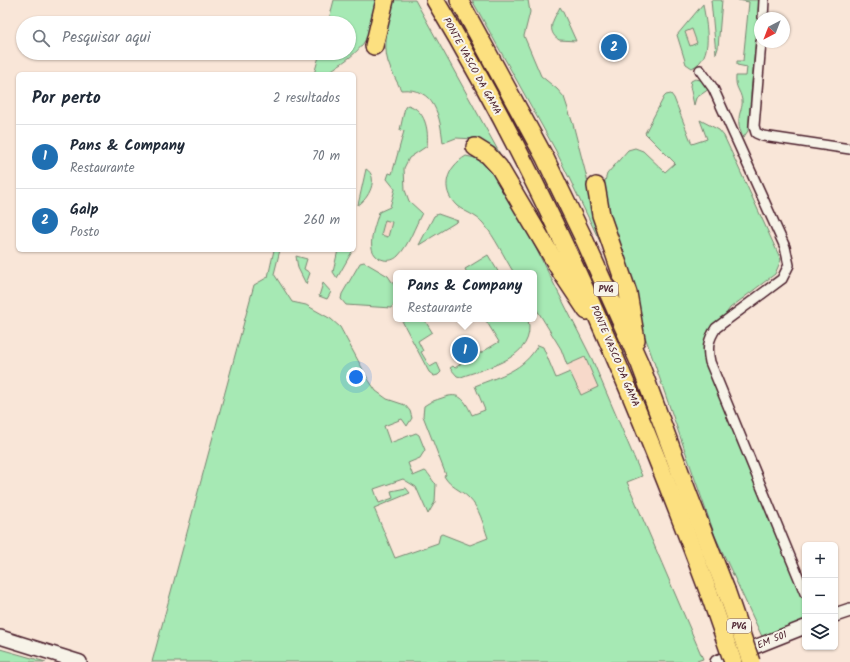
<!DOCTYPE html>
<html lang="pt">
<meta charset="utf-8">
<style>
:root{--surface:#fff;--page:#f2f2f3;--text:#1f2937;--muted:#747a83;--line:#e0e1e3;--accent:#1f6fb2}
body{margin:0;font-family:Kalam,sans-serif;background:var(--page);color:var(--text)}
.controls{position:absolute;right:12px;bottom:12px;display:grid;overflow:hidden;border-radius:6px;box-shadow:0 1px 3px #0004}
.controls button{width:36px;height:36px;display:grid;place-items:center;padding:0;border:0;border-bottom:1px solid var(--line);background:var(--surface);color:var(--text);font:20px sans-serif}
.compass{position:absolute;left:754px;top:12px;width:36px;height:36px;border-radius:50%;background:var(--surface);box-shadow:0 1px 3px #0004;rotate:222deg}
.you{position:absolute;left:356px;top:377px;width:14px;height:14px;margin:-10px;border:3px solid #fff;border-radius:50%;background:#1a73e8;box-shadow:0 0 0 6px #1a73e833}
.badge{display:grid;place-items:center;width:26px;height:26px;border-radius:50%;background:var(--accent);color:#fff;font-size:13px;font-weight:700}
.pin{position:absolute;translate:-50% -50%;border:2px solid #fff;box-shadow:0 1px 4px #0006}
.popup{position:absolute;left:393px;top:270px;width:144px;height:52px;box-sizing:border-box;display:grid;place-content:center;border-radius:6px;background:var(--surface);filter:drop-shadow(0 1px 3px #0005);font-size:13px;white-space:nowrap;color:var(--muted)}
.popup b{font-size:15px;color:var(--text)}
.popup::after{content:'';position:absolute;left:50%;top:100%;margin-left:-8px;border:8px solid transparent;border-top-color:var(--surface)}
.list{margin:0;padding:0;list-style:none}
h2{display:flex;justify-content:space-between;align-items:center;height:52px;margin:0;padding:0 16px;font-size:17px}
h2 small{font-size:13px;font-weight:400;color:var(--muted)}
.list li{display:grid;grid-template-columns:26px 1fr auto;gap:12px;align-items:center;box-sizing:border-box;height:64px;padding:0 16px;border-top:1px solid var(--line)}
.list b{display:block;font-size:15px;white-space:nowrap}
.list p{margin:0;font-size:13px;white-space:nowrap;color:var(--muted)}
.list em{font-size:13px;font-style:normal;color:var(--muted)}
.icon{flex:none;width:22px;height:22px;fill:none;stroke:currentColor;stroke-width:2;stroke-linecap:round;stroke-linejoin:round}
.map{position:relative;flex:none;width:850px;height:662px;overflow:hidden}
.search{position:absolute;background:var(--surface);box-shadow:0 1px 3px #0004;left:16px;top:16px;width:340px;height:44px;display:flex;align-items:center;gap:10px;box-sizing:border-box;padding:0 14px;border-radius:22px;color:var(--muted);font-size:15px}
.panel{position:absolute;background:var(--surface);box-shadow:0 1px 3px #0004;left:16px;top:72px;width:340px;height:180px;border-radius:6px}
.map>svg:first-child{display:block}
.built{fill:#f7d9ca}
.green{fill:#a6e9b4;stroke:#788470;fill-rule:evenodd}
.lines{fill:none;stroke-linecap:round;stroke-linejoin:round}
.street-casing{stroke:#4a1f2b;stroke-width:12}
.secondary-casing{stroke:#4a1f2b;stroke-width:16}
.highway-casing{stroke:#4a1f2b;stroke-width:20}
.street{stroke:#f7f3e8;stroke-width:9}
.secondary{stroke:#f7f3e8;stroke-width:13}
.highway{stroke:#fce080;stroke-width:17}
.highway-bridge-casing{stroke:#4a1f2b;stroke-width:20;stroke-linecap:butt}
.highway-bridge{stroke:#fce080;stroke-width:17}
.labels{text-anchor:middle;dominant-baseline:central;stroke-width:4;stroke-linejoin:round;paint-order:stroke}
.shield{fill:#f7f3e8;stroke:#7e5f64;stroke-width:1}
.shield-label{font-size:9px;font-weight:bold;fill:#4a1f2b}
.street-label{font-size:10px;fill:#4a1f2b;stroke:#f7f3e8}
</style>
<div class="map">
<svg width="850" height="662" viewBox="0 0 850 662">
<rect width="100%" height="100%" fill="#f9e6d8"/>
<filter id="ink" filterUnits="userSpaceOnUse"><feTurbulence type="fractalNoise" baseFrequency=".025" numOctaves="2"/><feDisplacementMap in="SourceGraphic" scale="8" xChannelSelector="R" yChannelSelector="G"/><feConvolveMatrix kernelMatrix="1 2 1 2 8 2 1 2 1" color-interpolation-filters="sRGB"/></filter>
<g filter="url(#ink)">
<g class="built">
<path d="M692 29 697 43 690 46 685 31Z"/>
<path d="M385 220 392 222 388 237 381 235Z"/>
<path d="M585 357 598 387 581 395 567 365Z"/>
</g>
<g class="green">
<path d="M334 0H377C370 31 370 44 342 63 329 71 331 74 314 74L320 53H349V23H328Z"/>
<path d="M392 0H415L511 174 475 139 456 138 443 143C440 116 435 87 401 90 397 81 391 72 388 62 382 43 390 20 392 0Z"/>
<path d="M472 0H528L530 12 524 36 541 76 557 89 564 97 573 124 607 256 556 151Z"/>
<path d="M711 0H722L718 48 716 54Z"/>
<path d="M738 0H759L748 131 743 138C741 132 738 126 739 119 739 112 743 108 742 100 740 89 735 89 736 76H746L747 67 737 65V61H743L749 2Z"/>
<path d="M703 4C706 24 715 57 692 68L686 64 677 35ZM692 29 697 43 690 46 685 32Z"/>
<path d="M560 7 562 10 576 41 559 40C545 30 554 19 560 7Z"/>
<path d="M695 79 701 80 709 89 696 98 694 105 690 86 691 81Z"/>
<path d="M671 94 674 98 692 144 707 139 700 120 719 130 724 136 781 260 775 274 730 308 716 328 707 350 805 593V627L765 643 715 536 642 328 602 191 607 174 628 150 635 148 643 151 665 172 675 163 645 133 664 97 666 95Z"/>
<path d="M408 105C425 110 429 129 427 146L409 158 404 168 405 190 409 201 422 213C415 226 409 245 398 256 394 260 389 261 384 260 362 255 375 226 379 212L390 207 395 189 387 179 389 173 392 174 404 131 400 130 405 107ZM385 220 392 222 388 237 381 235Z"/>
<path d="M466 156 475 158 490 168 517 211 592 359 642 476 627 482 703 659 694 662H152L254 285 268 277 274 250H280L274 274 292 302 306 305 331 319 340 327 368 379 376 391 387 399 405 405 410 411 412 418 407 426 402 419 384 426 390 443 416 433 419 435 425 450 420 458 408 463 413 476 425 471C431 475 431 480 436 484L435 502 428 514 416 487 403 479 374 489 379 503 393 498 391 491 406 488 410 493 374 508 395 558 438 543 440 535 442 534 470 545 488 538C483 524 480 509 469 498 460 489 451 488 444 476L446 475 423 416 424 406C429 402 436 400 442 398 460 391 465 400 472 415L485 410 475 386C502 375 523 371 538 345L543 347 556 378 570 372 581 395 598 387 585 357 567 365 561 349 534 305V273H514C504 257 495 237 483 223 476 215 465 212 457 206 439 189 447 167 466 156Z"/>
<path d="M366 169C380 177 368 200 358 205Z"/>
<path d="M438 214 458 221 419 245 434 216Z"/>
<path d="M338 250H353L337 278 333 272Z"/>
<path d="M488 255 499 273H467L465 269Z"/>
<path d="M296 256 307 259 304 269 310 273 306 284 298 268Z"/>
<path d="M364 262 388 276 396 288V305H393L391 308 346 305 341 299 342 294 360 263Z"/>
<path d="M323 283 331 292 327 299 319 296Z"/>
<path d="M401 319H424L432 332 418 341 423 351 421 352 430 367 437 363 441 372 438 375 434 376 429 372Z"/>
<path d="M485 319H528C537 358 488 367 461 377L457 376 450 368 453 366 455 368 475 353 477 355 499 342Z"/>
<path d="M0 649 46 662H0Z"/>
</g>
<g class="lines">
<defs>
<g id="street">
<path d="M763 18 764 0"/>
<path d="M761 42 754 126 756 133 763 136 850 149"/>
<path d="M700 70 713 88 785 247 789 265 782 279 716 328C708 340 707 348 710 362L805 593"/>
</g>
<g id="secondary">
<path d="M835 615 850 610"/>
<path d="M0 637 80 662"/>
<path d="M717 662 805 627"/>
</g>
<g id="highway">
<path d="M435 0C549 191 632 388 710 596"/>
<path d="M459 0 545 158 585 241 640 364 689 496 726 590"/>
<path d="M374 46 385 0"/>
<path d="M475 147 488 155 499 167 561 272 587 311"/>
<path d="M596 186 601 215 628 293 636 340"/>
</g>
</defs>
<use href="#street" class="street-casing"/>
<use href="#secondary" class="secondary-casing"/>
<use href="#highway" class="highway-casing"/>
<use href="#street" class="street"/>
<use href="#secondary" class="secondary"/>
<use href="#highway" class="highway"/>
<defs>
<g id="highway-bridge">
<path d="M726 590 751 662"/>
<path d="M710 596 733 662"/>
</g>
</defs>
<use href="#highway-bridge" class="highway-bridge-casing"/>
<use href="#highway-bridge" class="highway-bridge"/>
</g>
</g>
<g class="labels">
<g class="shield">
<rect x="594" y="282" width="24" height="14" rx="3"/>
<rect x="727" y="619" width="24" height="14" rx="3"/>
</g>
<g class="shield-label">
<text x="606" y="289">PVG</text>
<text x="739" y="626">PVG</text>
</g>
<g class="street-label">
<text transform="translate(472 66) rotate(61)">PONTE VASCO DA GAMA</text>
<text transform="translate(615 356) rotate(67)">PONTE VASCO DA GAMA</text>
<text transform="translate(772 640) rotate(-22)">EM 501</text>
</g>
</g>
</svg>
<div class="controls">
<button>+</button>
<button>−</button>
<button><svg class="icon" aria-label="layers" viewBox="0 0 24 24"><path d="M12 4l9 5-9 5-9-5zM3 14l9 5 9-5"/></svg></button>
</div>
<svg class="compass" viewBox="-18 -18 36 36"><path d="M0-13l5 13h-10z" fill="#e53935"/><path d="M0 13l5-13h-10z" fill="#747a83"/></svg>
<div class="you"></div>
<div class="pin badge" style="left:465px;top:350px">1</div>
<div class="popup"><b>Pans &amp; Company</b>Restaurante</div>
<div class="pin badge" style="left:614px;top:47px">2</div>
<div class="search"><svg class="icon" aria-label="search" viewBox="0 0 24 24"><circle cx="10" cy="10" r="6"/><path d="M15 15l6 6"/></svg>Pesquisar aqui</div>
<section class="panel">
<h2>Por perto<small>2 resultados</small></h2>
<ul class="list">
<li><span class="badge">1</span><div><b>Pans &amp; Company</b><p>Restaurante</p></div><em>70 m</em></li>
<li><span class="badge">2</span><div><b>Galp</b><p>Posto</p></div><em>260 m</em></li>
</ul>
</section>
</div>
